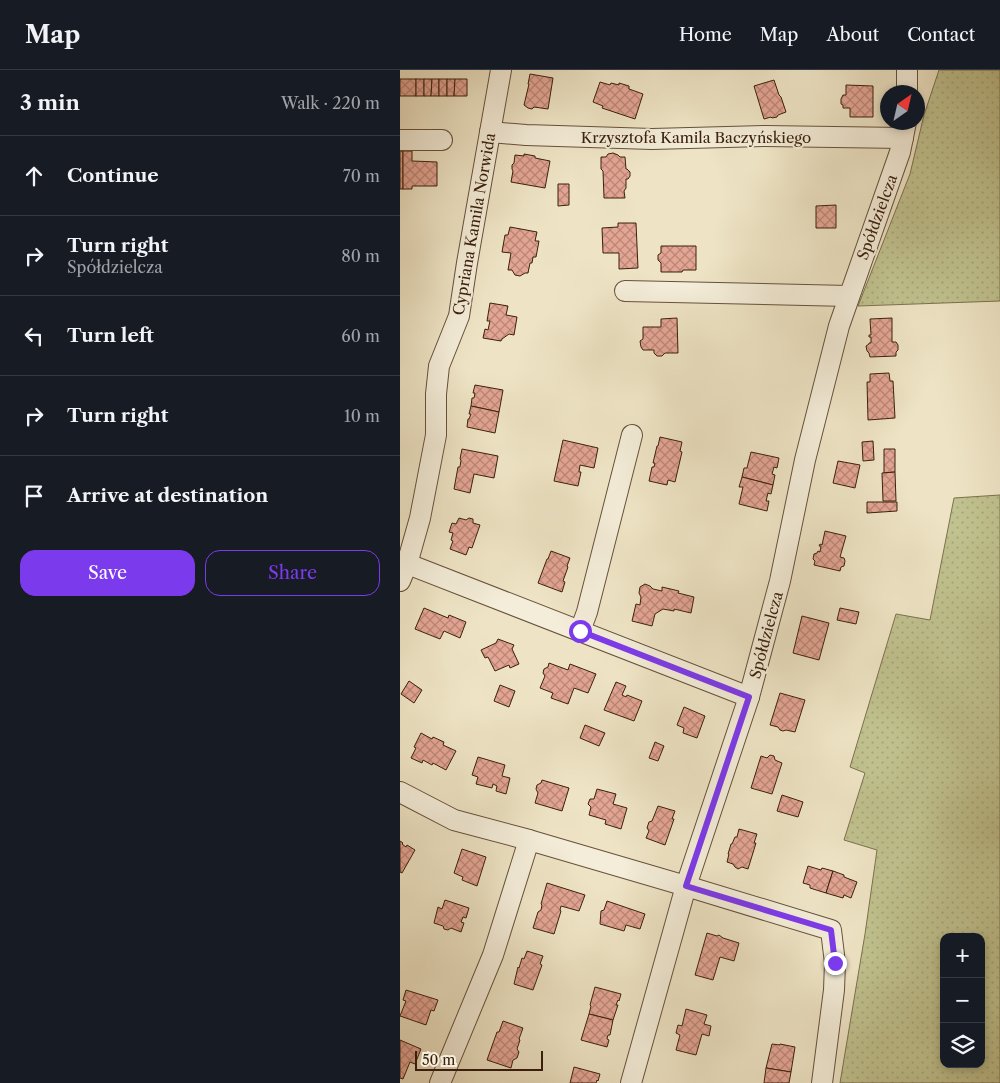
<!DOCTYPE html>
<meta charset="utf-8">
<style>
:root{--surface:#171b24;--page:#242831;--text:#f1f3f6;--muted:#9ea1a6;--line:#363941;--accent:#7c3aed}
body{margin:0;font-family:"Libre Caslon Text",serif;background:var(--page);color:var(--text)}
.controls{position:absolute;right:15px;bottom:15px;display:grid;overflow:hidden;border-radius:10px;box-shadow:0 2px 8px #0003}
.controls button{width:45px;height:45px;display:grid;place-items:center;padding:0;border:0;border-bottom:1px solid var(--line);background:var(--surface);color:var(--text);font:25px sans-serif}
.compass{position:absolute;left:480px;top:15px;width:45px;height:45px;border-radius:50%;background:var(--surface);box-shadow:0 2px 8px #0003;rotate:34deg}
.scale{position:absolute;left:15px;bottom:12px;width:128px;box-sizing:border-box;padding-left:5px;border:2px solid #3a200d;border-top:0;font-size:14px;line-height:18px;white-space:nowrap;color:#3a200d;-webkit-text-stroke:4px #f4edd9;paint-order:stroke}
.stop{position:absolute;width:15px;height:15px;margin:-11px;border:4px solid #7c3aed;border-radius:50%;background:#fff}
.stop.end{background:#7c3aed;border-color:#fff;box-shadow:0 1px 5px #0008}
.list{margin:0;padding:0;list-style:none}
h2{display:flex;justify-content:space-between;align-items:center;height:65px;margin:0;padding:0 20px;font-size:21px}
h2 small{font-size:16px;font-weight:400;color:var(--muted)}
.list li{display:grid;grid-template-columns:32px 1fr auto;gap:15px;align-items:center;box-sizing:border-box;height:80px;padding:0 20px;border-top:1px solid var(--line)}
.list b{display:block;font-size:19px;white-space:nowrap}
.list p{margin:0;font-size:16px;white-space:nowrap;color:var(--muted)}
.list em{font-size:16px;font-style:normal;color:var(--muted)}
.actions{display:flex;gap:10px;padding:15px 20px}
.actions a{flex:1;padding:11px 0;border:1px solid var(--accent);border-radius:15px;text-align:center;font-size:18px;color:var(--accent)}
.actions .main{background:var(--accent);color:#fff}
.icon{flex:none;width:28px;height:28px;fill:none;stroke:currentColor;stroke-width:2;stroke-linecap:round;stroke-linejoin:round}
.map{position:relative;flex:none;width:600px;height:1013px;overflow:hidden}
header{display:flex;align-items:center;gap:30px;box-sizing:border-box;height:70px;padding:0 25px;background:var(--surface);border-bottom:1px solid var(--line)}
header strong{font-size:24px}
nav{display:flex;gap:28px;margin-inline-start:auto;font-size:18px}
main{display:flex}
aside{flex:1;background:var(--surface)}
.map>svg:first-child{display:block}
.grass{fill:url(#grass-dots);stroke:#7d714e;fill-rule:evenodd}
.building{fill:url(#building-cross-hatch);stroke:#3a200d}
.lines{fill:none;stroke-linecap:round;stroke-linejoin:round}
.minor-casing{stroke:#67513b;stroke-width:22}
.minor{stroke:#f4edd9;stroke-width:20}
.route{stroke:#7c3aed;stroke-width:6}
.labels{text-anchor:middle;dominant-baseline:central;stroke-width:4;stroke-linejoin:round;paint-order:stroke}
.street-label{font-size:15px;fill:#3a200d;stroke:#f4edd9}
</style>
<header>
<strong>Map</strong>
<nav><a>Home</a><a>Map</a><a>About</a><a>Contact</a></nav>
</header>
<main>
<aside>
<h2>3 min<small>Walk · 220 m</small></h2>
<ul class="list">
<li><svg class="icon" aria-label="ahead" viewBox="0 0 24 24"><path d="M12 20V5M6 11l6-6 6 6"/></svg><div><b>Continue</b></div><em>70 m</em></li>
<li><svg class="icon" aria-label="right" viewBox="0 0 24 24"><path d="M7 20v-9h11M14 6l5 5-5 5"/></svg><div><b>Turn right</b><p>Spółdzielcza</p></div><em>80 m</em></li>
<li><svg class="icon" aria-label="left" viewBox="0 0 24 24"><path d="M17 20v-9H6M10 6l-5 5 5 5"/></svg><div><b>Turn left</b></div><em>60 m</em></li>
<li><svg class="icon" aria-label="right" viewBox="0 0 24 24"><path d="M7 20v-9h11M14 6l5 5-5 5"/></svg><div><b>Turn right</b></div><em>10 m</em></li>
<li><svg class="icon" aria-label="arrive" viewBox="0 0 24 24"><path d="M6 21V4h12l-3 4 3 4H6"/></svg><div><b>Arrive at destination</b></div></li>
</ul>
<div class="actions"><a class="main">Save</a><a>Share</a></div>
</aside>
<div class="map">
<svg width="600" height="1013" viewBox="0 0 600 1013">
<defs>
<pattern id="grass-dots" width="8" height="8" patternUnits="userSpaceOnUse" patternTransform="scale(1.25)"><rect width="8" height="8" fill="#c0c28f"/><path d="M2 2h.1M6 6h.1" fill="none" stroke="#a6a67a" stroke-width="1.8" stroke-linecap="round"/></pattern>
<pattern id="building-cross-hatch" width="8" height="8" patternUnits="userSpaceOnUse" patternTransform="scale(1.25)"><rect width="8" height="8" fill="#e4a594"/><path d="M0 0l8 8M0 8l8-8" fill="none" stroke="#ba8677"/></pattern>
</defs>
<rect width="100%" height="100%" fill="#eee4c5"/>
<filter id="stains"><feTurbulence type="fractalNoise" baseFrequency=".004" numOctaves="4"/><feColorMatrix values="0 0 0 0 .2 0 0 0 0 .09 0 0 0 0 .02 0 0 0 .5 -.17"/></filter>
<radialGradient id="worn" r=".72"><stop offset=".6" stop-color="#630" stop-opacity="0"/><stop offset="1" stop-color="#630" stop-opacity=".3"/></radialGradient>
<g class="grass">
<path d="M539 0H600V231L458 236 510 104 524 45Z"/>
<path d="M600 425V1013H440L465 864 477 780 444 770 465 703 450 697 496 544 530 550 554 428ZM544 867H581V994H544Z"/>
</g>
<g class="building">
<path d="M130 4 153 8 148 39 134 37 132 39 128 38 124 35 129 14H128Z"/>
<rect x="0" y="9" width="16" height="17"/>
<rect x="16" y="9" width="8" height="17"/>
<path d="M24 9H32L31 26H24Z"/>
<path d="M32 9H39V26H31Z"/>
<rect x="39" y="9" width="8" height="17"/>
<path d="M47 9H55L54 26H47Z"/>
<path d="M55 9H67V26H54Z"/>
<path d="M374 10 379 25 381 27 386 42 378 45 377 47 372 48 371 47 364 49 354 16Z"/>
<path d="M200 12 210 15 211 13 219 15V13L229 16V19L243 24 235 49 202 38 203 36 193 32Z"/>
<path d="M446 15 473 16V47H450V38H443V35L441 34V29L443 25H446Z"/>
<rect x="0" y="81" width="3" height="38"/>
<path d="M3 81H12V91L37 92V116H12V119H3Z"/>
<path d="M213 83 218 85 220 87H225L226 99H227L230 102V106L228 109H226V118L224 121 225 128H204L203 101 201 99V87H206L208 84Z"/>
<path d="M124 84 135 86V88L150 91 145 118 111 112 113 101 112 99V95L114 93 115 85 124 86Z"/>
<path d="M158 114H169V135L158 136Z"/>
<path d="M436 135V158H416V136Z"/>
<path d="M218 153H236L238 198 219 199V183H203L202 158 218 157Z"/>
<path d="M110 157 137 162 135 171H139L136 187H133L132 193H130L128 203H125L120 206 115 205 112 200H108L111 183 102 182 105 165H108Z"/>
<path d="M261 176H296V200H283L282 202H261V193L258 190V185L261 183Z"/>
<path d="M90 233 108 236 106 245 117 247 114 265 109 264 102 269 101 271 83 268 85 259 88 260 90 251H87Z"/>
<path d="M277 248 278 283H265L262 286H257L254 283V280H243L241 277 240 271 243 269V257H261V249Z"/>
<path d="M492 248V272H496L498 275V280L496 282V286L470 287 469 283 467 281 466 276 469 274V273H471V267H469V265H471L470 249Z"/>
<path d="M489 303 490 311H493L495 348 468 350 467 312H470V304Z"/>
<path d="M75 315 103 320 99 342 71 336 72 328H74L75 323H73Z"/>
<path d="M71 336 99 342 95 363 67 357 68 349H69L71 344H69Z"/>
<path d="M260 367 282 372 280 381 282 382 275 412 268 410 267 415 249 411 252 397H254L255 393H253L257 376H258Z"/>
<path d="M163 370 198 378 194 398 180 395 179 402H181L178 416 154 411Z"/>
<path d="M473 371 474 390 463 391 462 372Z"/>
<path d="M62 379 98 386 94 408 74 404 70 423 54 419 58 397H60L61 390 60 389Z"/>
<path d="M484 379H495V402L484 403Z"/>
<path d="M351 382 379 388 377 398 374 397 372 404 375 405 373 415 342 407 344 398H347Z"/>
<path d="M438 391 460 395 455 418 433 413Z"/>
<path d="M495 402 496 431H483L482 403Z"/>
<path d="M342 407 373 415 371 424 368 423 366 431H369L367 441 339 434 343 417H339Z"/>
<path d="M467 432H497V441L467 443Z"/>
<path d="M59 448 66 450 69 448 73 449V453L80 455 72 478 69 477 66 485 50 479 53 471 51 470 53 463 49 462 52 453 56 454Z"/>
<path d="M425 461 446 466 440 487 444 488 445 491 444 496 441 497 440 501 414 495 415 491 413 489 414 484 417 483 418 481 420 482 421 476H419L420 474 422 475Z"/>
<path d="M151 481 170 488 167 496 168 497 163 511 165 512 162 522 138 513 147 489H148Z"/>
<path d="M245 514 250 516 253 519 262 521V517L279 521 278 523 294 527 291 543 274 539V541L263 539 255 544 252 556 232 551 236 534 240 535 241 527 239 523 240 517Z"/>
<path d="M24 538 48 548 49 545 66 552 60 568 44 561 40 569 15 559Z"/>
<path d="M440 538 459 542 456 554 437 550Z"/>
<path d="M402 546 429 553 419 590 393 583Z"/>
<path d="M98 569 114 575 112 579 119 594 110 598 109 595 95 601 88 587 85 588 81 580 96 573Z"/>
<path d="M149 593 168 600 170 594 196 604 188 623 174 618 168 634 151 628 153 623 140 618 145 606 143 603 144 599 148 597Z"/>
<path d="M9 611 22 620 14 633 1 624Z"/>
<path d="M216 612 226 616 222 625 226 627 227 625 242 631 234 651 204 640Z"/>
<path d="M100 615 115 621 109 637 94 631Z"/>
<path d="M380 623 405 630 395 662 386 660 383 661 380 660 378 657 370 655Z"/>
<path d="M284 637 305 646 297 668 283 663 284 658 277 655Z"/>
<path d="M185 655 205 663 199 676 180 668Z"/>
<path d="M21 663 32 669 33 667 44 672 43 675 56 681 46 700 33 693 32 695 23 690 22 693 11 688 16 678 14 677Z"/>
<path d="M255 672 264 676 258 691 249 688Z"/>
<path d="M370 685 374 686 375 690 382 693 372 724 351 718 361 686 367 688Z"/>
<path d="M78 687 105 695 102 706 110 708 106 724 96 721 97 716 93 714 92 718 76 714 78 707 72 705Z"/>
<path d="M142 710 169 718 162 741 135 733 138 723 136 719 137 715 141 713Z"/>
<path d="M197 719 216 724 213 734 227 738 221 759 205 754 206 750 189 745 191 737 188 734 190 729H194Z"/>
<path d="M382 725 403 732 398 747 377 741Z"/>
<path d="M258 736 275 741 272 749H274L265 775 246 768 249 761 247 758 249 752 252 751Z"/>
<path d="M339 759 357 764 354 773H356L348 799 342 797 338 799 335 797 333 794 327 792 329 784H328L331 774H332L335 767H337Z"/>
<path d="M0 771 3 773 2 774 6 777 7 775 15 780 2 803 0 802Z"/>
<path d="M62 779 86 787 77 816 62 810 63 807 54 803Z"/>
<path d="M408 796 421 800 422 798 433 801 426 823 410 818V815L403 813Z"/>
<path d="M433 801 444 805V807L457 812 451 828 444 825 443 828 426 823Z"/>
<path d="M147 813 185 825 179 841 161 836 160 840 161 841 154 864 133 858 138 842 141 840 142 835 141 834Z"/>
<path d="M45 830 69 838 66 848 63 847 61 852 64 853 61 862 51 858 48 860 44 859 43 856 34 853 38 837 42 839Z"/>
<path d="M207 831 245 844 240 859 226 855 224 861 200 854 201 841 204 840Z"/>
<path d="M307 863 317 866 319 865 323 868 339 873 334 891 320 887 313 910 295 905Z"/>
<path d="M127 881 143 886 140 894 142 895 133 920 114 914 118 897 119 898 122 888 124 889Z"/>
<path d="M195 917 221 924 219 931 218 930 216 935H218L213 950 189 944 191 936 190 935Z"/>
<path d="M6 920 38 930 34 941 31 940 26 955 0 946 6 931 3 930Z"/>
<path d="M286 939 307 945 304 954 311 956 309 966 302 964 296 985 276 980 280 965 276 963 278 955 282 956Z"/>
<path d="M189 944 213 950 210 965H208L207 969 209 970 207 977 181 970Z"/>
<path d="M103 951 123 958 119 969 120 970 117 979 119 982 117 988 113 990 111 998 87 990 97 962H99Z"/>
<path d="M0 970 21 979 15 994 10 992 3 1009 0 1008Z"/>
<path d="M372 974 380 975V974L395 977 391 1002 366 998Z"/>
<path d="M174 997 200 1004 198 1011 197 1010 196 1013H170Z"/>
<path d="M366 998 391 1002 389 1013H364Z"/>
</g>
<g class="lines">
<defs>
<g id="minor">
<path d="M507 22V0"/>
<path d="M90 62 126 65 252 69 365 66 503 68"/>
<path d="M0 70H42"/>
<path d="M225 221 449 226"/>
<path d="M0 491 349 627"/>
<path d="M0 511 7 494 20 448 36 365V324L39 296 59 246 67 193 101 0"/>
<path d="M180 561 187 542 232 365"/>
<path d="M0 722 54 750 129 770 286 816 431 860 435 893 434 920 422 1013"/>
<path d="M40 1013 93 885 129 770"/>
<path d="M231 1013 286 816 349 627 380 511 405 390 439 256 500 82 506 52"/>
</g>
</defs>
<use href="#minor" class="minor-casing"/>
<use href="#minor" class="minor"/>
</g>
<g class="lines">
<path class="route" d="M180 561 349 627 286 816 431 860 435 893"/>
</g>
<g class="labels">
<g class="street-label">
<text x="296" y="67">Krzysztofa Kamila Baczyńskiego</text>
<text transform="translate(477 147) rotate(-70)">Spółdzielcza</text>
<text transform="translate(74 154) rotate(-80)">Cypriana Kamila Norwida</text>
<text transform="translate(366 565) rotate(-75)">Spółdzielcza</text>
</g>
</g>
<rect width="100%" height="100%" filter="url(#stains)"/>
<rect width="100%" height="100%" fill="url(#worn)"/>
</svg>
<div class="controls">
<button>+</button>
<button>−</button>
<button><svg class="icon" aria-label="layers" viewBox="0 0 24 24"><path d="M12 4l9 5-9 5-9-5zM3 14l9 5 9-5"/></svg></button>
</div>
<svg class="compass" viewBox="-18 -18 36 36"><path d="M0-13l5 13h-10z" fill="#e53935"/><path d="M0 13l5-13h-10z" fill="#9ea1a6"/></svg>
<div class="scale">50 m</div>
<div class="stop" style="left:180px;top:561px"></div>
<div class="stop end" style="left:435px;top:893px"></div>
</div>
</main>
